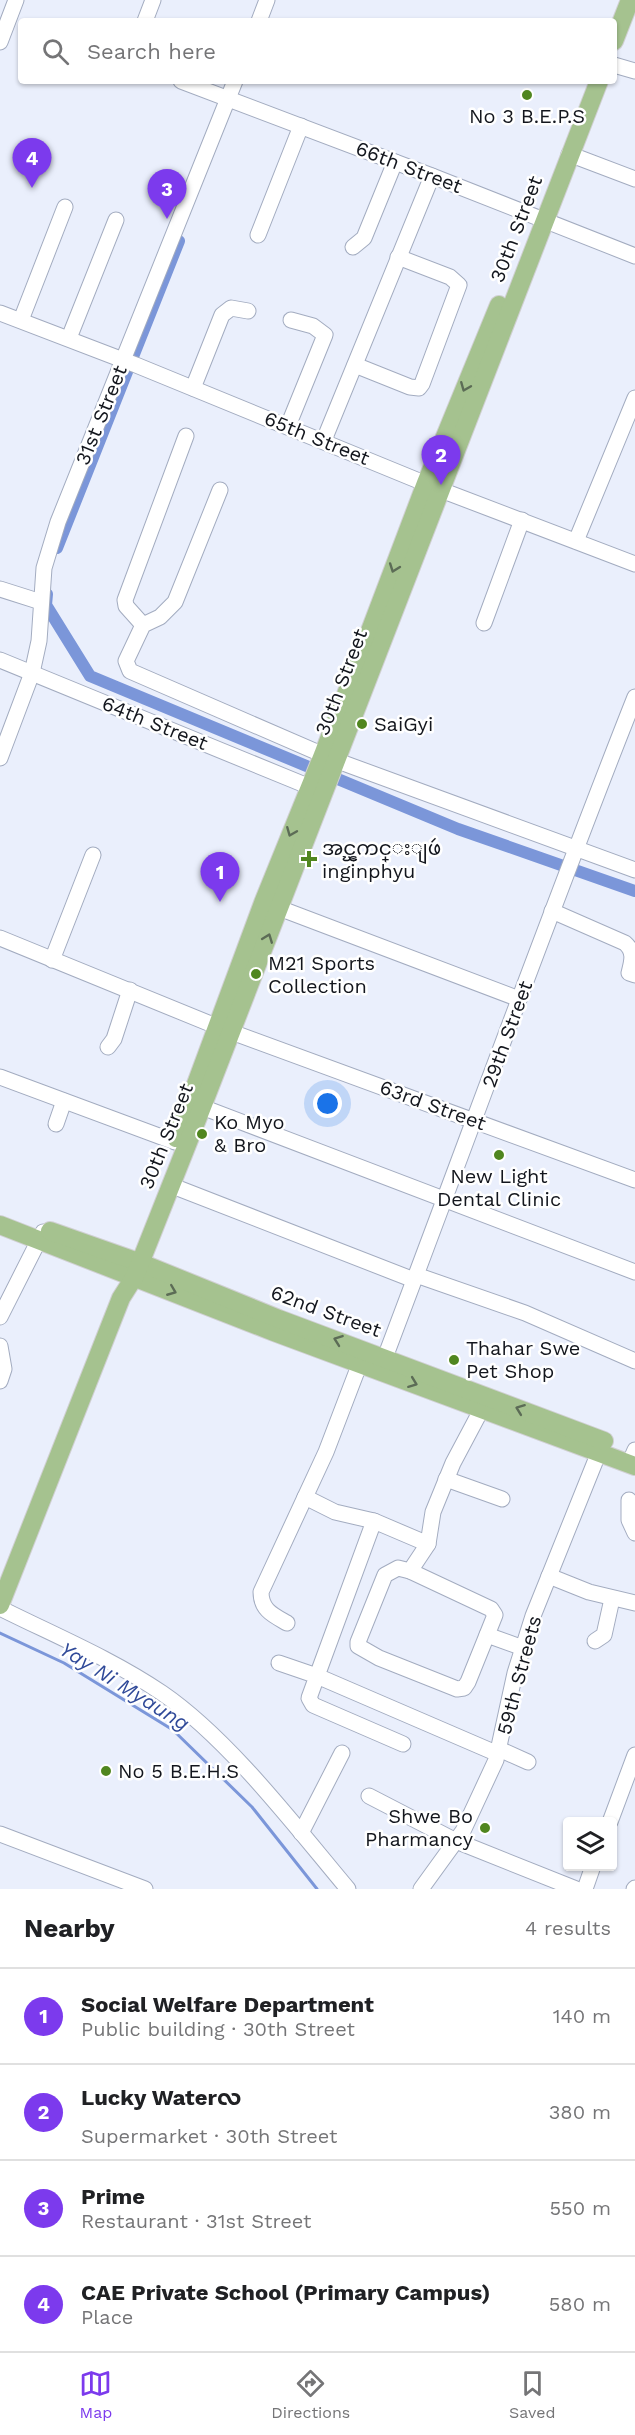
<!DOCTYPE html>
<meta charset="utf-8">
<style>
:root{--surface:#fff;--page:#f2f2f2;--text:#202124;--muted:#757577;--line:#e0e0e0;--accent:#7c3aed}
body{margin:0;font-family:"Work Sans","Noto Sans Myanmar",sans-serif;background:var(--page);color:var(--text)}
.controls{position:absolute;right:18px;bottom:18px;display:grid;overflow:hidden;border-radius:6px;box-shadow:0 2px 4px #0004}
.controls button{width:54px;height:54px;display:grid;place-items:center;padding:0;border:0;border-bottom:2px solid var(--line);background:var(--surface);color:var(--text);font:30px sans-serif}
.you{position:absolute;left:328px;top:1104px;width:21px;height:21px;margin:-15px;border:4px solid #fff;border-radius:50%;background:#1a73e8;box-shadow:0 0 0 9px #1a73e833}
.badge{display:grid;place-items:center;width:39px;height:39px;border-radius:50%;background:var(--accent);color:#fff;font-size:20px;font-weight:700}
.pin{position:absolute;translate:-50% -50px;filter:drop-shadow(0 2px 3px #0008)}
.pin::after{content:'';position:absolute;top:32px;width:21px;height:18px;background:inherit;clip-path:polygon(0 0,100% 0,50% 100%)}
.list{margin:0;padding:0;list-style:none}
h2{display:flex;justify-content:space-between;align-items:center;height:78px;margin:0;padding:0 24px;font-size:26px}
h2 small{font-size:20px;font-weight:400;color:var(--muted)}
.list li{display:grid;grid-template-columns:39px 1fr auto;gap:18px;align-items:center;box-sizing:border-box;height:96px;padding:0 24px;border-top:2px solid var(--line)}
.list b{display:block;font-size:22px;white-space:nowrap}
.list p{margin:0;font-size:20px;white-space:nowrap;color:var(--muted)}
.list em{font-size:20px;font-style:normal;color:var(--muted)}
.icon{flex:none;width:33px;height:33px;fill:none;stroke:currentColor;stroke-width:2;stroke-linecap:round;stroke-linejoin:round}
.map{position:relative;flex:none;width:635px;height:1889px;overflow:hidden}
.search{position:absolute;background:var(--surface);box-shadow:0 2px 4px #0004;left:18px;right:18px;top:18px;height:66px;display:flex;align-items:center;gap:15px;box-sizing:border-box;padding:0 21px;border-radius:6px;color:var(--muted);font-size:22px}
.sheet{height:462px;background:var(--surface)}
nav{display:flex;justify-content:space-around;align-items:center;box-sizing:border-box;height:84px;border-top:2px solid var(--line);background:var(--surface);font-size:16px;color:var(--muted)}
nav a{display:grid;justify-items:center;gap:3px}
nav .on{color:var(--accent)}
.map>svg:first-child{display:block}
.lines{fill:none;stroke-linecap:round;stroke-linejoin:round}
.stream{stroke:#7b96d9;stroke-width:3}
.canal{stroke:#7b96d9;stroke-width:12}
.minor-casing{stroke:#a3acc0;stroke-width:17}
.major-casing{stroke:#d0d0d2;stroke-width:20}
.minor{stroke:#fff;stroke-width:15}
.major{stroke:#a5c28f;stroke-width:18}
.oneway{stroke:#5c6c56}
.poi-dot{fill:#50861f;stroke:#fff;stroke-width:2}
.labels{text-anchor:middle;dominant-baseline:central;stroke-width:5;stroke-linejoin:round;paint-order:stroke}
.poi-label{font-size:20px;fill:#13161d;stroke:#fff;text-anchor:start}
.street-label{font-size:20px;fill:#13161d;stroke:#fff}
.water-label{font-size:21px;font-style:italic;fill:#304a99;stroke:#fff}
</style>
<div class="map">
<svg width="635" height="1889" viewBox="0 0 635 1889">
<rect width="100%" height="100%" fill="#eaeffc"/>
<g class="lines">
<path class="stream" d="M0 1633 64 1663 173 1730 252 1807 317 1889"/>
<g class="canal">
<path d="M57 548 179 241"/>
<path d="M47 594 46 605 90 676 458 829 635 891"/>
</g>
<defs>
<g id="minor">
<path d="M145 21 153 0"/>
<path d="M259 21 267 0"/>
<path d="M0 42 16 0"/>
<path d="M614 65 635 71"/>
<path d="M181 81 432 176 635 256"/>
<path d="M569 154 635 179"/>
<path d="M258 235 301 126"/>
<path d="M353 247 364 238 395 162"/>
<path d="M0 313 136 365 441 490 635 564"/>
<path d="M21 320 65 207"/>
<path d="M69 338 116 220"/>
<path d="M355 365 410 387 419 388 422 384 459 285 450 277 398 257"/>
<path d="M193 388 222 315 231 308 248 311"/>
<path d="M288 426 325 335 313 326 291 320"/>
<path d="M324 440 432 176"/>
<path d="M220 490 175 602 160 617 143 625 126 661 130 671 335 760 635 870"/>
<path d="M576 541 635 398"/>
<path d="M0 589 41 602"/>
<path d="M484 623 522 520"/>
<path d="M143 625 126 606 125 600 186 436"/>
<path d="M0 660 310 787"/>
<path d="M0 758 32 673 39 641 44 568 58 522 235 81"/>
<path d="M279 908 519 999"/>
<path d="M552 911 625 943C635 952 632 961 629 973L635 975"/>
<path d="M0 938 218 1027 635 1180"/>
<path d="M52 960 93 855"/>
<path d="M108 1047 114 1039 130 990"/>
<path d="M0 1077 175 1142"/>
<path d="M202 1107 635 1272"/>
<path d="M56 1124 64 1101"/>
<path d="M170 1185 414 1280"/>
<path d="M416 1275 525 1313 635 1361"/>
<path d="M0 1317 43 1232"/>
<path d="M0 1346 4 1369 0 1381"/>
<path d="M381 1368C466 1144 547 919 635 697"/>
<path d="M487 1399 453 1463 433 1512 428 1544 410 1571 398 1568 385 1575 358 1642V1646L379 1658 457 1689 464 1688 468 1682 487 1635 523 1648"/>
<path d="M629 1464 635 1450"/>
<path d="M446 1479 502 1499"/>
<path d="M305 1497 335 1512 374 1521"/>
<path d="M629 1500V1520L635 1533"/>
<path d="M428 1544 374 1521 317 1676 498 1754"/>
<path d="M410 1571 491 1609 495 1615 487 1635"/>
<path d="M549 1576 589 1592 635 1603"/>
<path d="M0 1608C54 1635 112 1659 162 1693 229 1739 295 1826 348 1889"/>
<path d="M287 1623C273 1615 261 1610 261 1592L326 1452 360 1363"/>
<path d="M595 1641 604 1635 612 1599"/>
<path d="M279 1663 317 1676 309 1698 313 1705 403 1744"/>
<path d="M499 1749 528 1762"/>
<path d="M369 1796 456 1841 576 1889"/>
<path d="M610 1822 635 1755"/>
<path d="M301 1833 342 1753"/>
<path d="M0 1834 145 1889"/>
<path d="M421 1889 463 1831 496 1760 515 1673 533 1616 599 1452"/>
<path d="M585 1889 593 1866"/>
<path d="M634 1889 635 1888"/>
</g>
<g id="major">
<path d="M614 41 630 0"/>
<path d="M176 1138 263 903 323 755 426 483 499 305"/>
<path d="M0 1225 274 1332 635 1466"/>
<path d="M50 1231 141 1263 279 1319 604 1441"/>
<path d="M0 1605 121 1298 135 1276 202 1107 599 81"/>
</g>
</defs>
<use href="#minor" class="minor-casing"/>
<use href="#major" class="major-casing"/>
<use href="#minor" class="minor"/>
<use href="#major" class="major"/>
</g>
<defs><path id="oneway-chevron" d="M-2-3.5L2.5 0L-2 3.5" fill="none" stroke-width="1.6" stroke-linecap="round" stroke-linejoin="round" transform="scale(1.5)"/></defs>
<g class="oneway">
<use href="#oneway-chevron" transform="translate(465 387) rotate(112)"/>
<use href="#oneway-chevron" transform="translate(394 568) rotate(110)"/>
<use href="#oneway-chevron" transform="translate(291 832) rotate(112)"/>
<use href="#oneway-chevron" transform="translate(268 938) rotate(-69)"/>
<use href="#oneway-chevron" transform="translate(172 1291) rotate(22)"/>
<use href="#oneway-chevron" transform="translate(338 1340) rotate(-160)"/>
<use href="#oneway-chevron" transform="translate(413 1383) rotate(21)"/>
<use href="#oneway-chevron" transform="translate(520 1409) rotate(-159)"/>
</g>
<g class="poi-dot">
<circle cx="527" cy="95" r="6"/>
<circle cx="362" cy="724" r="6"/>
<path d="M306 850h6v6h6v6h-6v6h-6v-6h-6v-6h6z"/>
<circle cx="256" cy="974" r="6"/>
<circle cx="202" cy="1134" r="6"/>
<circle cx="499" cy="1155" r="6"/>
<circle cx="454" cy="1360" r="6"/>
<circle cx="106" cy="1771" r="6"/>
<circle cx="485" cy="1828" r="6"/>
</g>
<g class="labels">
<g class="poi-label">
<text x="527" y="116" text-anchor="middle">No 3 B.E.P.S</text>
<text x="374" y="724">SaiGyi</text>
<text x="322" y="848">အင္ၾကင္းျဖဴ<tspan x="322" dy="23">inginphyu</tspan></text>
<text x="268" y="963">M21 Sports<tspan x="268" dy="23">Collection</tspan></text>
<text x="214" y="1122">Ko Myo<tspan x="214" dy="23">&amp; Bro</tspan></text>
<text x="499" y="1176" text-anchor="middle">New Light<tspan x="499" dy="23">Dental Clinic</tspan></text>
<text x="466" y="1348">Thahar Swe<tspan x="466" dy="23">Pet Shop</tspan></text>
<text x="118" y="1771">No 5 B.E.H.S</text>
<text x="473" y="1816" text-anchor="end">Shwe Bo<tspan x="473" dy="23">Pharmancy</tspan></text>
</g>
<g class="street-label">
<text transform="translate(409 167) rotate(21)">66th Street</text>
<text transform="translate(516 229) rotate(-69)">30th Street</text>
<text transform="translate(101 415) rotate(-68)">31st Street</text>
<text transform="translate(317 438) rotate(22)">65th Street</text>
<text transform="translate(341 682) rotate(-69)">30th Street</text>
<text transform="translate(155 723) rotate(22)">64th Street</text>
<text transform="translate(507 1034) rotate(-70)">29th Street</text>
<text transform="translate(433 1105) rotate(20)">63rd Street</text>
<text transform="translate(166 1136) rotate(-68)">30th Street</text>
<text transform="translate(326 1311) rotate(20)">62nd Street</text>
<text transform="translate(519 1675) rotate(-75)">59th Streets</text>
</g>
<g class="water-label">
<text transform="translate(125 1686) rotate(32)">Yay Ni Myaung</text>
</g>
</g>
</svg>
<div class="controls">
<button><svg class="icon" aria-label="layers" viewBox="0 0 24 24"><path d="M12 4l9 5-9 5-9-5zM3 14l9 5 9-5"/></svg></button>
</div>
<div class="you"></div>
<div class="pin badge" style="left:220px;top:902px">1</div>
<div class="pin badge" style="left:441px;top:485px">2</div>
<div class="pin badge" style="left:167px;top:219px">3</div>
<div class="pin badge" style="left:32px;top:188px">4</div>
<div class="search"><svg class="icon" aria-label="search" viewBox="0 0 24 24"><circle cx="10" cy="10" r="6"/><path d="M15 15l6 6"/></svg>Search here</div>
</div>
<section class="sheet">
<h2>Nearby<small>4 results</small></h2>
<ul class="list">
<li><span class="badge">1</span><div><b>Social Welfare Department</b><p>Public building · 30th Street</p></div><em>140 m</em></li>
<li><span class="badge">2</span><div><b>Lucky Waterလ</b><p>Supermarket · 30th Street</p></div><em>380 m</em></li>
<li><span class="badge">3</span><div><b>Prime</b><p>Restaurant · 31st Street</p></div><em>550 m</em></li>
<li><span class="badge">4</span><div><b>CAE Private School (Primary Campus)</b><p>Place</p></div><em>580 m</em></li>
</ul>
</section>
<nav>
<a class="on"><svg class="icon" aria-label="map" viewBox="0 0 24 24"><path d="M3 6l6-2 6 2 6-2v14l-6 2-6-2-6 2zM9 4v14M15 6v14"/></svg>Map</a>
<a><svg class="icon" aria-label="directions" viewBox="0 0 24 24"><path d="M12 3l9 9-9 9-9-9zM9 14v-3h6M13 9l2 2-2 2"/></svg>Directions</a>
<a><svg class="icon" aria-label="saved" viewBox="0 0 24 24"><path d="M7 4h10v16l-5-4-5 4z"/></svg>Saved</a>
</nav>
